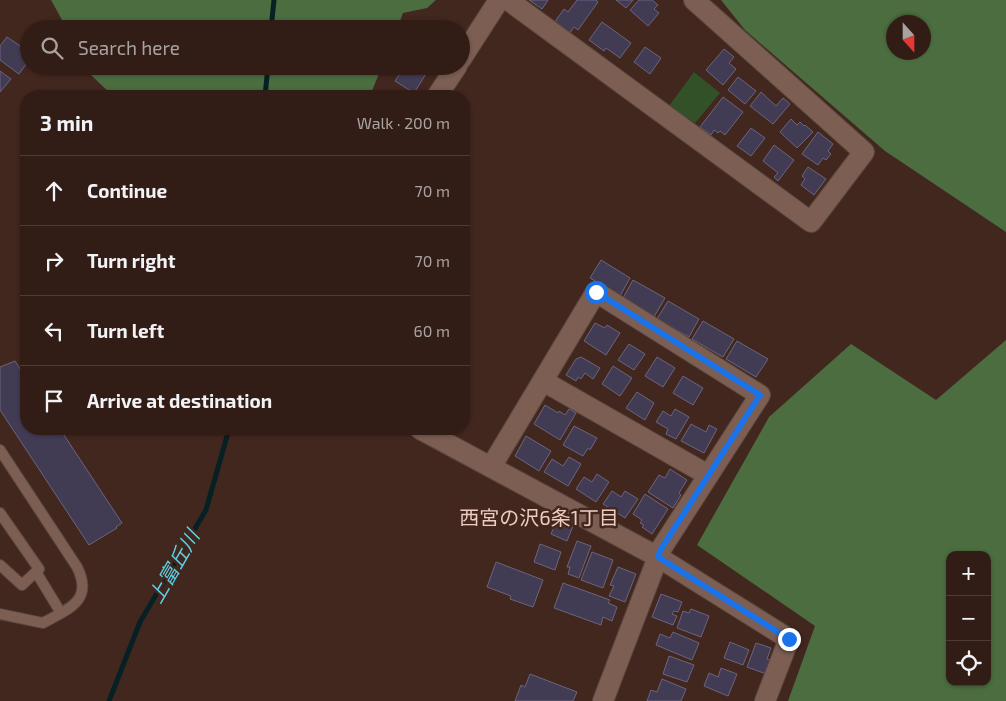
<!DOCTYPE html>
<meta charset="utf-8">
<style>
:root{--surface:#321d16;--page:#3a261f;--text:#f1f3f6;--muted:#a8a2a1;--line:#4d3b35}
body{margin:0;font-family:"Exo 2","Noto Sans JP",sans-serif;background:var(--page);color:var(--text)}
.controls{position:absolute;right:15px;bottom:15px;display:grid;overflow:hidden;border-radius:10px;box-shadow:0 1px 4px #0004}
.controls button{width:45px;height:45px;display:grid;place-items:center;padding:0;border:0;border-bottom:1px solid var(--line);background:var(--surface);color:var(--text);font:25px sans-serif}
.compass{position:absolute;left:886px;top:15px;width:45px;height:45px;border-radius:50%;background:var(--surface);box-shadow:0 1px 4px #0004;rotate:159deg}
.stop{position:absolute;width:15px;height:15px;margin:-11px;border:4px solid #1a73e8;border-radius:50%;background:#fff}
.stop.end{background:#1a73e8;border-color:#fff;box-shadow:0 1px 5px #0008}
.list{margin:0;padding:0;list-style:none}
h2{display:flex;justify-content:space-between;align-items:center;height:65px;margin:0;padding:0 20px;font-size:21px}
h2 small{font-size:16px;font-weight:400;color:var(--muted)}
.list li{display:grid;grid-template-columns:32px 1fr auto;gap:15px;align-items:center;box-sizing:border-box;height:70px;padding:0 20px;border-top:1px solid var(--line)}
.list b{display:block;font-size:19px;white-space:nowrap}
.list em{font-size:16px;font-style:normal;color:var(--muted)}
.icon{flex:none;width:28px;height:28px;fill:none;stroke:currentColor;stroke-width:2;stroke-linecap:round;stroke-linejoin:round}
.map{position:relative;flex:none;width:1006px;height:701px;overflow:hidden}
.search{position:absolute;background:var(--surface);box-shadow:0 1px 4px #0004;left:20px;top:20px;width:450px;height:55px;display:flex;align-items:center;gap:12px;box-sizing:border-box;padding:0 18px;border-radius:28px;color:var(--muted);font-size:19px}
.panel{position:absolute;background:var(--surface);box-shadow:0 1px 4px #0004;left:20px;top:90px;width:450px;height:345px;border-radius:20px}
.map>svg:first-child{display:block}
.green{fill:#335129}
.forest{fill:#4b6d3f;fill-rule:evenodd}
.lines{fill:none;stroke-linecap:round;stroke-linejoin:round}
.stream{stroke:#062024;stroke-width:5}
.building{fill:#423b54;stroke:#6c647f}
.service-casing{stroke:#5b463e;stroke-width:12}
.minor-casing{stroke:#5b463e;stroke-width:22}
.service{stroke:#7c5e53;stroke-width:10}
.minor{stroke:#7c5e53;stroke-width:20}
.route{stroke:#1a73e8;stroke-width:6}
.labels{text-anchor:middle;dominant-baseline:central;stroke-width:5;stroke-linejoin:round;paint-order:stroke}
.neighbourhood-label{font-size:20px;fill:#eeccbf;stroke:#42271e}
.water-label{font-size:20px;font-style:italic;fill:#5ad3e8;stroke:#42271e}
</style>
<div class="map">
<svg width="1006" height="701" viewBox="0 0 1006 701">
<rect width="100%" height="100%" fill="#42271e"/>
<path class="green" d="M694 72 720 93 695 123 669 106Z"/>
<g class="forest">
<path d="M51 0H436L427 8 403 13 397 29H67Z"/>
<path d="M721 0H1006V232L885 151 745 30ZM924 22V52H894V22Z"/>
<path d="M87 66H382L370 96H113L91 75Z"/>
<path d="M1006 340V701H788L815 626 697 545 769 417 851 344 936 400ZM950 555H987V682H950Z"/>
</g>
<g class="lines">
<g class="stream">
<path d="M271 29 274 0"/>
<path d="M265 96 268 66"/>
<path d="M109 701 140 622 206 510 229 429"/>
</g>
</g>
<g class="building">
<path d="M529 0H548L542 9Z"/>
<path d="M577 0H596L598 2 578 30 574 27 569 34 554 23 564 9 568 12Z"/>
<path d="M616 0H633L626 8Z"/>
<path d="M639 0H652L658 5 654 9 659 13 648 26 630 10Z"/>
<path d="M602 22 631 43 620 58 606 48 604 51 589 40Z"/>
<path d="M7 37 29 52V60L19 74 0 60V46Z"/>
<path d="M645 47 661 58 650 74 634 62Z"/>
<path d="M724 49 734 57 729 63 736 69 723 85 706 70Z"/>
<path d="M405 66H431L414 93 395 81Z"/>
<path d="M0 71 11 79 0 92Z"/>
<path d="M738 77 756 91 745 104 728 90Z"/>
<path d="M761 92 776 106 783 98 790 104 773 124 750 106Z"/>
<path d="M723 97 743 112 725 135 720 131 718 133 714 130 711 135 700 127Z"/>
<path d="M791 119 797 125 800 122 804 126 805 125 813 132 797 148 780 132Z"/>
<path d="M751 128 765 138 751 156 737 146Z"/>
<path d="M818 132 833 144 828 151 831 154 826 160 823 158 818 165 802 154Z"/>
<path d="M774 145 794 160 778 181 774 177 778 173 763 161Z"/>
<path d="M808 167 826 179 814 195 801 185 805 179 802 176Z"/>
<path d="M601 260 630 278 620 296 590 278Z"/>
<path d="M633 280 665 298 654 317 623 298Z"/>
<path d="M668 301 699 319 689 337 657 319Z"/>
<path d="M703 321 734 339 723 357 692 339Z"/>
<path d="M595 323 605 328 607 325 620 333 606 355 584 341Z"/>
<path d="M737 341 768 359 756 377 726 359Z"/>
<path d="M629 344 645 354 634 370 618 360Z"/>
<path d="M581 357 600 368 593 379 585 373 581 379 578 377 576 381 566 375 576 359Z"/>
<path d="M657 357 675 368 663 387 645 376Z"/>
<path d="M15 361 26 378V429H60L122 523 116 527 117 528 89 545 0 410V367Z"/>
<path d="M613 366 632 378 620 396 602 384Z"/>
<path d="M683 376 703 388 693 405 673 393Z"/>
<path d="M637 392 654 403 645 420 626 408Z"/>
<path d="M545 405 558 413 559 411 565 415 569 409 576 413 560 440 534 424Z"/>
<path d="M675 409 689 417 676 439 666 434 668 429 656 422 663 411 671 416Z"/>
<path d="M691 424 706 432 709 425 717 429 704 453 681 441Z"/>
<path d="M574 426 597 438 590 450 588 448 583 456 563 445Z"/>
<path d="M526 436 551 451 539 471 515 456Z"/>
<path d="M569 457 581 464 568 486 544 472 552 459 563 466Z"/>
<path d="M670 469 687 480 679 493 681 495 673 508 648 492 659 475 665 478Z"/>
<path d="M597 474 609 482 596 502 576 489 584 477 592 482Z"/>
<path d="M612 491 621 497 625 491 638 499 625 518 603 504Z"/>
<path d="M645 494 668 509 652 534 642 527 644 525 640 523 642 520 633 514Z"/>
<path d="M557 520 573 526 567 541 551 534Z"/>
<path d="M577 541 591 546 579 578 568 574 570 567H567Z"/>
<path d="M540 544 561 552 555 570 534 562Z"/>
<path d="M592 552 613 560 603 588 581 580Z"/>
<path d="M496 562 543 580 533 607 510 599 511 596 487 587Z"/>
<path d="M618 567 636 574 625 602 609 596 614 586 610 585Z"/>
<path d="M563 583 610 600 608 603 617 607 612 621 603 617 601 625 554 608Z"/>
<path d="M661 594 682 602 678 612 674 611 672 614 677 616 673 625 652 617Z"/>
<path d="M691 609 709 616 701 637 677 628 683 611 689 613Z"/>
<path d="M673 632 699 643 692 660 656 645 660 634 670 638Z"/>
<path d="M730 642 749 650 743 665 724 658Z"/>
<path d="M756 643 771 648 767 659 774 661 769 675 747 667Z"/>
<path d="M669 656 694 665 687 682 663 674Z"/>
<path d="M721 668 737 674 728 696 704 686 709 673 718 677Z"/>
<path d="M530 674 577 692 573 701H515L521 685 525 687Z"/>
<path d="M662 679 686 689 681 701H647L651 690 657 692Z"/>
</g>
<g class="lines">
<defs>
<g id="service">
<path d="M0 450 77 567C94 601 68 609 43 623L0 614"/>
<path d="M0 513 39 569 22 585 0 565"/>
<path d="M36 572 61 613"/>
</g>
<g id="minor">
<path d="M508 0 811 222 864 152 694 0"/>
<path d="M461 59 499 0"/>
<path d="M437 96 457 66"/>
<path d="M543 381 708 475"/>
<path d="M420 429 658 557 789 639 765 701"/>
<path d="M491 467 596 292 760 395 661 549 603 701"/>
</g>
</defs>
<use href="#service" class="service-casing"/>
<use href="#minor" class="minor-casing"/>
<use href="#service" class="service"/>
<use href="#minor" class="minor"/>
</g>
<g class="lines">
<path class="route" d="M596 292 760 395 661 549 658 557 789 639"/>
</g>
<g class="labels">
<g class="neighbourhood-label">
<text x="539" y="517">西宮の沢6条1丁目</text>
</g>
<g class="water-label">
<text transform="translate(173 566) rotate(-60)">上富丘川</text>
</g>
</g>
</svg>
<div class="controls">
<button>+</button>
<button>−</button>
<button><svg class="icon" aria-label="locate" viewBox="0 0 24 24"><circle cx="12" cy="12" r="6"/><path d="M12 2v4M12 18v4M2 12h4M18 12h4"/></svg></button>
</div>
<svg class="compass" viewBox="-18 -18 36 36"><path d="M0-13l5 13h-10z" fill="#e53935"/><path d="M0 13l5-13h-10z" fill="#a8a2a1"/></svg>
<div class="stop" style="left:596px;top:292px"></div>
<div class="stop end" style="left:789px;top:639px"></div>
<div class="search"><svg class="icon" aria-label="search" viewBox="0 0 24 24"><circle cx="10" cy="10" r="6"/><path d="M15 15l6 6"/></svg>Search here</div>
<section class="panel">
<h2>3 min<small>Walk · 200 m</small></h2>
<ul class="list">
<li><svg class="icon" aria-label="ahead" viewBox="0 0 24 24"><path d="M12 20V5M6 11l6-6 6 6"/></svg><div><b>Continue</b></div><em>70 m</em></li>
<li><svg class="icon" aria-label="right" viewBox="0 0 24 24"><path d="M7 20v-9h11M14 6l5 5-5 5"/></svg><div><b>Turn right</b></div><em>70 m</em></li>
<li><svg class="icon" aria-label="left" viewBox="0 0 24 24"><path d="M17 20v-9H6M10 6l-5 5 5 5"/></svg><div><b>Turn left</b></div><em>60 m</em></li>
<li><svg class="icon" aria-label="arrive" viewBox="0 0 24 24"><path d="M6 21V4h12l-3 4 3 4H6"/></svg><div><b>Arrive at destination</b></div></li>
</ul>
</section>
</div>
